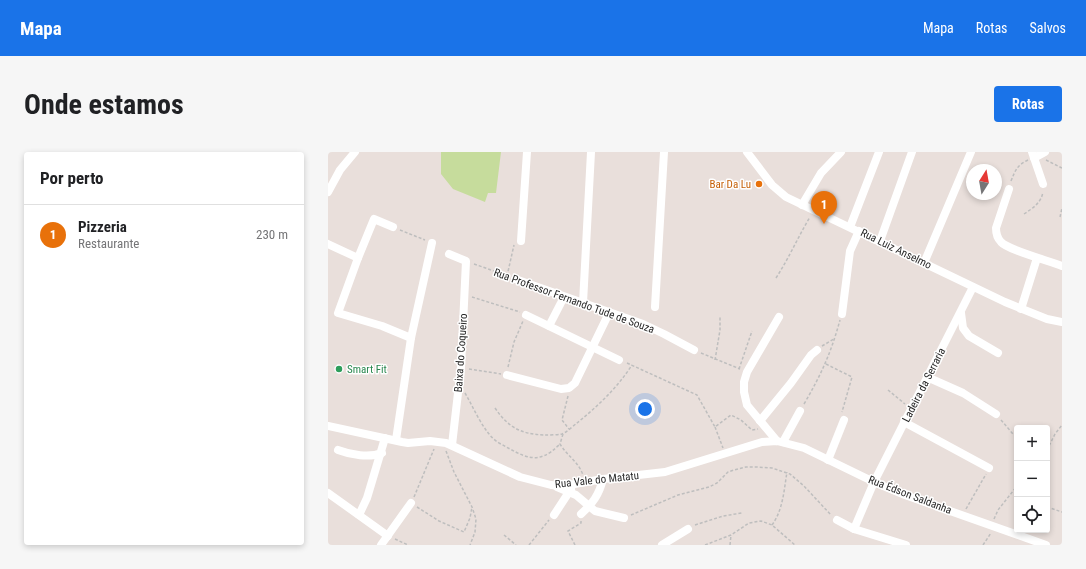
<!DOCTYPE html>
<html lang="pt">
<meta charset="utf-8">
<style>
:root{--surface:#fff;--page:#f6f6f6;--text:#202124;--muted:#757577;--line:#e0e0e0;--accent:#1a73e8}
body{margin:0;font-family:"Roboto Condensed",sans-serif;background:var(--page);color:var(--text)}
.controls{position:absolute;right:12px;bottom:12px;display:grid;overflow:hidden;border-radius:4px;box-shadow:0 2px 6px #0003}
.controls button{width:36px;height:36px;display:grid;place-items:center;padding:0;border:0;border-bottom:1px solid var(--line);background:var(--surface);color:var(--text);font:20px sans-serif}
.compass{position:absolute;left:638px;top:12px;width:36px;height:36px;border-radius:50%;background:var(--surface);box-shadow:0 2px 6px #0003;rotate:11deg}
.you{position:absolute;left:317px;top:257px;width:14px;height:14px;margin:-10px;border:3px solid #fff;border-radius:50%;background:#1a73e8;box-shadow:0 0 0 6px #1a73e833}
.badge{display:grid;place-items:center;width:26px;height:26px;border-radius:50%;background:var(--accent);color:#fff;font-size:13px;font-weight:700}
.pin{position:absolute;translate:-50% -33px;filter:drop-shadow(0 1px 2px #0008)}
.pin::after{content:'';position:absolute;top:21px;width:14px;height:12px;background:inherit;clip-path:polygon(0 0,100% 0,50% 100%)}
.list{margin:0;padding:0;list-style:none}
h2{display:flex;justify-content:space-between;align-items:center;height:52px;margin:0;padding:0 16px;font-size:17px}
h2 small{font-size:13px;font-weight:400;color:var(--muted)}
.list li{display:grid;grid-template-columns:26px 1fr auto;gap:12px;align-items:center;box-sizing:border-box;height:60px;padding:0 16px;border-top:1px solid var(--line)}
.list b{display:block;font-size:15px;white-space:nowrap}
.list p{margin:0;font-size:13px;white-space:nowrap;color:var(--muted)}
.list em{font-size:13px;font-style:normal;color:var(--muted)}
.icon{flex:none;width:22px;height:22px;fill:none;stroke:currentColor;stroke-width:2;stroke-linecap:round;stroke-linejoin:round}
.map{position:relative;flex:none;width:734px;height:393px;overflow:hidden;border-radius:4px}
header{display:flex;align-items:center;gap:24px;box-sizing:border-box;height:56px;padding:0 20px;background:var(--accent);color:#fff}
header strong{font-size:19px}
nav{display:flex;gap:22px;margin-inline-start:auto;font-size:14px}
.intro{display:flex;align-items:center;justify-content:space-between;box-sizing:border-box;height:96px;padding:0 24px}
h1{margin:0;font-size:28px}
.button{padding:10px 18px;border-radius:4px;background:var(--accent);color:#fff;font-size:14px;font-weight:700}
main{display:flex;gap:24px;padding:0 24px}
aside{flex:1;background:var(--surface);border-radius:4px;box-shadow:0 2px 6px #0003}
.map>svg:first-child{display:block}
.green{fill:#c6dc9c}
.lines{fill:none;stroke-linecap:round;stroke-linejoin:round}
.path{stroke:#bebebe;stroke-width:1.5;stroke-dasharray:3 2;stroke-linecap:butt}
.minor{stroke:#fff;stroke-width:8}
.food-dot{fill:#e8710a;stroke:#fff;stroke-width:1.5}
.leisure-dot{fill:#2e9e5b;stroke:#fff;stroke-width:1.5}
.labels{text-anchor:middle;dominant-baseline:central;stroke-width:3;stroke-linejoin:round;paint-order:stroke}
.food-label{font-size:11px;fill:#c56008;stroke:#fff;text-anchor:end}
.street-label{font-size:11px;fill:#282828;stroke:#fff}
.leisure-label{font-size:11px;fill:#27864d;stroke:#fff;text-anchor:start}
</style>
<header>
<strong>Mapa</strong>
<nav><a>Mapa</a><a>Rotas</a><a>Salvos</a></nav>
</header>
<div class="intro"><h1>Onde estamos</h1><a class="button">Rotas</a></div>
<main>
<aside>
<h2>Por perto<small></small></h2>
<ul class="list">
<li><span class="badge" style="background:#e8710a">1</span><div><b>Pizzeria</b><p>Restaurante</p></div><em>230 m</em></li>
</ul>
</aside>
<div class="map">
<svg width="734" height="393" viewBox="0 0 734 393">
<rect width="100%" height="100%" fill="#e9dfdb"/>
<path class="green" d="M113 0H173L168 41H160L157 50 125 37 113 22Z"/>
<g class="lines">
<g class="path">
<path d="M718 8 734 16"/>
<path d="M683 29C687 19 689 13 700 8"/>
<path d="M696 62C705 56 713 51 715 40"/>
<path d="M732 65 734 56"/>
<path d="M72 78 97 88"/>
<path d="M146 112 180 124"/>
<path d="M179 124 186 93"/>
<path d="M448 126C461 106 470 85 482 65"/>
<path d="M144 145 192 160"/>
<path d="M494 194 506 187"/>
<path d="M373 201 412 217"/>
<path d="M387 208 392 178V165"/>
<path d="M299 211 369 243 387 275 403 263 413 268 424 278 430 277"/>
<path d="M498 212 524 225 514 260"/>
<path d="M180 215 186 190 195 169"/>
<path d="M141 217 173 222"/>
<path d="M411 217 424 179"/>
<path d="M560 238 577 252"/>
<path d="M137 241C146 256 156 282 171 291 197 305 209 315 232 292"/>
<path d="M240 244 234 268 241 277"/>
<path d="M476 252C493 223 503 201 512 168"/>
<path d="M167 256C180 275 192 282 216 283 221 283 229 283 234 282 239 280 245 274 249 271 270 254 289 236 304 213"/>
<path d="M673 268 685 282"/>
<path d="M387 275 395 296"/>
<path d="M235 282 232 292C240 305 250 309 255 323"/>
<path d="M719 298 727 282 734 273"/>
<path d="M118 299 126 320 144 355 148 367 147 380 142 393"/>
<path d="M86 345 106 297"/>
<path d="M89 355 111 369 136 380 142 366 144 355"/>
<path d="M719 355 734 360"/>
<path d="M638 357 658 322"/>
<path d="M303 363 350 343 381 335 389 331 400 320 406 318 418 315H429L444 316 462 322 476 334 503 363"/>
<path d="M666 367 670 358 689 334"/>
<path d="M367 373 395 364 414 361"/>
<path d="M444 373C455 358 456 338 459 320"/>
<path d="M176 383 188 393"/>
<path d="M67 387 80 393"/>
<path d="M201 393 221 368"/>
<path d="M247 393 240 379 253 371V369"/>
<path d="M377 393 403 383 421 371 433 369 444 373 467 393"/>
<path d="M402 393 403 383"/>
<path d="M655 393 663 381"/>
</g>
<g class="minor">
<path d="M419 0 444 33 458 45 677 150 719 167 734 170"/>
<path d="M704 0 715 32"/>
<path d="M706 6 717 0"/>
<path d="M681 37 668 76C668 81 669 86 673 90 680 98 722 109 734 114"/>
<path d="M0 40 12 18 27 0"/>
<path d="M474 53 493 21 513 0"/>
<path d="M65 75 46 67 30 106 10 161 54 174 83 186"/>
<path d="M522 75 551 0"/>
<path d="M193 89 199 0"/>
<path d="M552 89 584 0"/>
<path d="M0 92 30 106"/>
<path d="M121 102 138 109 133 215 124 293"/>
<path d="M596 111 643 0"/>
<path d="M187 127 315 172 336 182 366 198"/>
<path d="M255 151 263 0"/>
<path d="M327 155 336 0"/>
<path d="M693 157 709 106"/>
<path d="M633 161 635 176 641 184 670 201"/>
<path d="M514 162 522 99 531 79"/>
<path d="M198 163 291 208"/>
<path d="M221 174 236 145"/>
<path d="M179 223 233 237 241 236 247 231 281 161"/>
<path d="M599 225 635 241 668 262"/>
<path d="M432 269 463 231 483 203 489 198"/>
<path d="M576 270 661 316"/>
<path d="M0 274 74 290 80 291 102 289 118 291 192 325 223 333 235 334 275 327 337 320 434 290 449 289 476 296 546 330 577 343 718 393"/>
<path d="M68 288 83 186 104 91"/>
<path d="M449 289 419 253 416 240V230L419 220 451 165"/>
<path d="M455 290 472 259"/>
<path d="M10 298C23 303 41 306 54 301"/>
<path d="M500 308 516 268"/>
<path d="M229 335 248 343 267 359 296 366"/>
<path d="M0 341 60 384"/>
<path d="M253 362C265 351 271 343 275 327"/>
<path d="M31 363 39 346 57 286"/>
<path d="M226 363 243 337"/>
<path d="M509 368 526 377 578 393"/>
<path d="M526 377 546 330 645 135"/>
<path d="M53 393 83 351"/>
<path d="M334 393 360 377"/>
</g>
</g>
<circle class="food-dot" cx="431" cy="32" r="4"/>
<circle class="leisure-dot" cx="11" cy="217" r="4"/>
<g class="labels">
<g class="food-label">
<text x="423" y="32">Bar Da Lu</text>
</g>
<g class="street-label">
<text transform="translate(568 97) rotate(26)">Rua Luiz Anselmo</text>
<text transform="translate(246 149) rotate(20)">Rua Professor Fernando Tude de Souza</text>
<text transform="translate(133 201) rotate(-86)">Baixa do Coqueiro</text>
<text transform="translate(596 233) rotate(-63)">Ladeira da Serraria</text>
<text transform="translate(269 328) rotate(-6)">Rua Vale do Matatu</text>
<text transform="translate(582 343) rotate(21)">Rua Édson Saldanha</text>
</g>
<g class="leisure-label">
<text x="19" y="217">Smart Fit</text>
</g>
</g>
</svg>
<div class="controls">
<button>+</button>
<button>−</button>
<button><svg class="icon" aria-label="locate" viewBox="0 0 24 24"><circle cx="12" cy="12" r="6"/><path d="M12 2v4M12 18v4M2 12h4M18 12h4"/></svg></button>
</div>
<svg class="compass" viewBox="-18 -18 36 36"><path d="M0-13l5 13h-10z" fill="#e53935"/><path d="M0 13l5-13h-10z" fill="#757577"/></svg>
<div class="you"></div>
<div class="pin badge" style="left:496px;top:72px;background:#e8710a">1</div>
</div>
</main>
